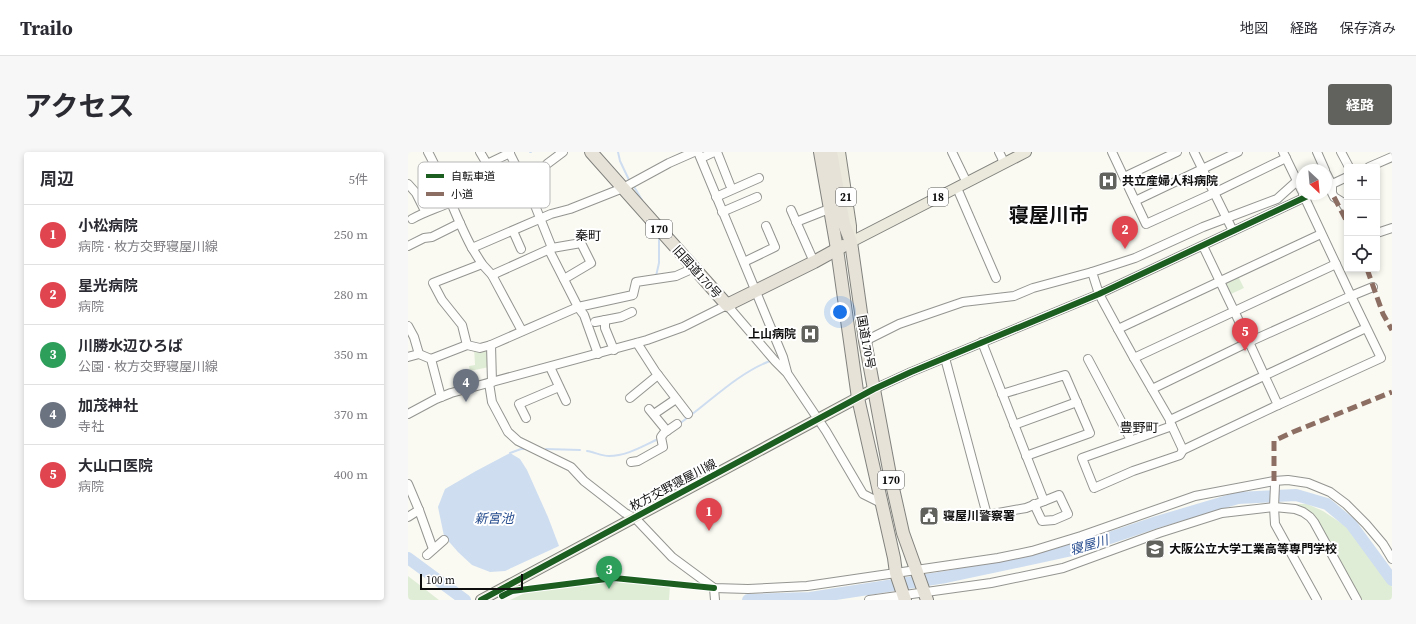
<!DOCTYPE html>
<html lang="ja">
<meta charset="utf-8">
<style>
:root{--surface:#fff;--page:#f7f7f7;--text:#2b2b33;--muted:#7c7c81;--line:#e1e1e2;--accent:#61615e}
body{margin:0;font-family:"Source Serif 4","Noto Sans JP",serif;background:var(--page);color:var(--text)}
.controls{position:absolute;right:12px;top:12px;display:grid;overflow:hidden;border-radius:4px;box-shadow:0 2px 6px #0003}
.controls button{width:36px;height:36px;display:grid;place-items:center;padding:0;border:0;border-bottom:1px solid var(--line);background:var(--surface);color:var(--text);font:20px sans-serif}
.compass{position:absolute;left:888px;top:12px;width:36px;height:36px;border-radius:50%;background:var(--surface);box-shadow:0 2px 6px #0003;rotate:154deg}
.scale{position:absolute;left:12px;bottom:10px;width:103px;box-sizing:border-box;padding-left:4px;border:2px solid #0e0e0e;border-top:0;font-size:11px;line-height:14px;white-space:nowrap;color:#0e0e0e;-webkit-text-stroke:3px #fff;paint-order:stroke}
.you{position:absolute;left:432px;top:160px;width:14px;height:14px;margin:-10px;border:3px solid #fff;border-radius:50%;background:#1a73e8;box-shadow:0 0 0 6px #1a73e833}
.badge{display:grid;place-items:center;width:26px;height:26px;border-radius:50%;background:var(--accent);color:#fff;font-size:13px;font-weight:700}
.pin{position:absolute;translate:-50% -33px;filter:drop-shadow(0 1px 2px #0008)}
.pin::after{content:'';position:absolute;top:21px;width:14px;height:12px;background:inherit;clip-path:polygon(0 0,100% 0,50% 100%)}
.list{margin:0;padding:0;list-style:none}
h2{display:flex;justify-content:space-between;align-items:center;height:52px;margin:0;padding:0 16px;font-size:17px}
h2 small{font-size:13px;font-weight:400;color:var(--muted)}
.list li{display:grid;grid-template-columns:26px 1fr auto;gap:12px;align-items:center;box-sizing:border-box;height:60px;padding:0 16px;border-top:1px solid var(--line)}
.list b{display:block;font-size:15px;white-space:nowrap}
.list p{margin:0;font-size:13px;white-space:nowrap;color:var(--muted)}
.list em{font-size:13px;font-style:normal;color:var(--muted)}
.icon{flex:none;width:22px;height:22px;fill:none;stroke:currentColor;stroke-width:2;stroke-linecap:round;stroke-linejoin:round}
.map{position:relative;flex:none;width:984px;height:448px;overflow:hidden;border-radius:4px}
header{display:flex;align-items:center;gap:24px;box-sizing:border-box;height:56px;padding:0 20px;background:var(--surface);border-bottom:1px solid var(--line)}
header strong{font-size:19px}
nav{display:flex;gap:22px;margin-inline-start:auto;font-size:14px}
.intro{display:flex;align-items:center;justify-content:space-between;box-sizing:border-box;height:96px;padding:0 24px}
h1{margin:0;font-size:28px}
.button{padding:10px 18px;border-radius:4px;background:var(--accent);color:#fff;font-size:14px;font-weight:700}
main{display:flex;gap:24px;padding:0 24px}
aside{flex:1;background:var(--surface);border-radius:4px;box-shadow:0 2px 6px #0003}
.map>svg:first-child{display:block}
.green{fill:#e0edd6}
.water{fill:#ceddf0}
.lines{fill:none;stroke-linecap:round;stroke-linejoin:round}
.stream{stroke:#ceddf0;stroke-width:2}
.river{stroke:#ceddf0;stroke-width:12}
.minor-casing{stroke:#949491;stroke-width:10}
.major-casing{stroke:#82827e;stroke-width:12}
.highway-casing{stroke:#82827e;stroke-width:14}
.minor{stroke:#fefefd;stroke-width:8}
.major{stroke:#eae9db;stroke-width:10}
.highway{stroke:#e6e2d8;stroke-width:12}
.quiet{stroke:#8d6e63;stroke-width:5;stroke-dasharray:10 5;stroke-linecap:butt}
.cycleway-casing{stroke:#fff;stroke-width:8}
.cycleway{stroke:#1b5e20;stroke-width:6}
.labels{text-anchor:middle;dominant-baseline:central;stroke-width:4;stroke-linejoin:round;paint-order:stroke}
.shield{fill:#fff;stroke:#565656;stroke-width:1}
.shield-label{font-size:11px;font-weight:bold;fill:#0e0e0e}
.poi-label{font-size:12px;font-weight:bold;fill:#0e0e0e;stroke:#fff;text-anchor:start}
.street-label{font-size:12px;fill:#0e0e0e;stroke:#fff}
.neighbourhood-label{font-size:13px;fill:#0e0e0e;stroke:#fff}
.water-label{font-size:13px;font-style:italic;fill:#274d8f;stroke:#fff}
.town-label{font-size:20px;font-weight:bold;fill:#0e0e0e;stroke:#fff}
.key{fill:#fff;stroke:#b7b7b7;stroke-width:1}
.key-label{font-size:11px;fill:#0e0e0e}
</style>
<header>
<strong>Trailo</strong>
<nav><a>地図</a><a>経路</a><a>保存済み</a></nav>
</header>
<div class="intro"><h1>アクセス</h1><a class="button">経路</a></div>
<main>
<aside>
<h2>周辺<small>5件</small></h2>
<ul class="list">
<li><span class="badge" style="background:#e0444e">1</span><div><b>小松病院</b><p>病院 · 枚方交野寝屋川線</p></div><em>250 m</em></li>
<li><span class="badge" style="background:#e0444e">2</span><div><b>星光病院</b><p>病院</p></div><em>280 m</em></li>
<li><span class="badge" style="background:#2e9e5b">3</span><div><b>川勝水辺ひろば</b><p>公園 · 枚方交野寝屋川線</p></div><em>350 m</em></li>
<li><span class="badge" style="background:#6b7280">4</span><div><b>加茂神社</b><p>寺社</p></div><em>370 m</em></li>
<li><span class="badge" style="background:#e0444e">5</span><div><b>大山口医院</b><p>病院</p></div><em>400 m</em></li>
</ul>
</aside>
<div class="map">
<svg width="984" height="448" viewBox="0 0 984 448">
<rect width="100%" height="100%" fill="#fafaf3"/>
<g class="green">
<path d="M830 124 836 136 823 142 818 133 820 129Z"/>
<path d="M80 195 81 215 62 219 61 214 67 213 66 196Z"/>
<path d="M888 352H899L915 359 939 375 981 429 984 435V448H954L928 404 898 358Z"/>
<path d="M0 424 31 448H0Z"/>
<path d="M204 429 262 434 261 448H102L119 440Z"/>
</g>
<path class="water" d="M102 301 112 307 119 318 140 365 151 394 97 419 82 420 64 413 50 400 36 384 30 355 37 337 68 319Z"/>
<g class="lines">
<g class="stream">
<path d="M122 0H123"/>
<path d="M210 0 212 9 222 30"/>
<path d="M225 33 234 48"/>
<path d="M248 124 251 111V84"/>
<path d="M271 272C300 252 328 222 362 209"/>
<path d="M138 297 172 298"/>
<path d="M179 299C186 300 194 304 201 304 218 304 233 295 248 288"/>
<path d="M102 301 113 297H116"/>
</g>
<g class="river">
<path d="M0 406 57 448"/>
<path d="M340 448 402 446 538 425 669 397 749 370 830 346 888 343 919 352 943 372 984 428"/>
</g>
<defs>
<g id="minor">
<path d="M20 0C37 31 47 65 64 96L143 62 162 57 215 36 261 11 286 0"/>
<path d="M72 0 79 12 102 1"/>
<path d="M101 0 124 46 144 96"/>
<path d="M290 0 375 205 379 220"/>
<path d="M309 0 322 33"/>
<path d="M544 0 559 31"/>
<path d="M591 0 594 6 595 12"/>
<path d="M704 0 738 72 806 41 878 6"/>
<path d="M786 0 825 79"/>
<path d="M875 0 894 39"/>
<path d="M909 0 917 18"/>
<path d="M933 0 941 15"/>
<path d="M293 6 306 0"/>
<path d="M139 12 155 0"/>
<path d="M961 15 984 5"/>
<path d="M918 21 924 33V41L926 45 934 50 939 58"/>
<path d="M716 25 769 0"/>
<path d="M0 32 8 41 17 59"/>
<path d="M920 34 939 25"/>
<path d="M549 36 588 126"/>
<path d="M308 45 351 26"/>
<path d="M727 49 830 0"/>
<path d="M383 58 406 110"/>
<path d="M314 60 349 45"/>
<path d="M4 67C16 60 30 56 43 50"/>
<path d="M388 70 421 57"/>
<path d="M105 79 113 97"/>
<path d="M969 81 984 76"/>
<path d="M0 94 16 86 24 85 52 71"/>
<path d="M795 94 841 190 943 144 895 42"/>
<path d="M64 96 74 112 84 123 114 179"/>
<path d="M141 98 170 155 176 163 190 202"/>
<path d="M336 110 367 95 358 74"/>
<path d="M84 123 144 96 173 91 183 111 156 127"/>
<path d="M197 168V176L206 198"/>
<path d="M187 170 213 165 224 160"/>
<path d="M0 174 6 185 11 202"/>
<path d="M958 176 762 268 744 237 841 190 870 253 973 206 943 144 965 135"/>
<path d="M710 177 691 142 684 120 727 106 795 75 869 47 889 29"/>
<path d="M457 189 491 172 555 150 606 144 625 136 684 120"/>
<path d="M229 191 247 219 280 262"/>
<path d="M59 193 54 173 34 148 25 131 74 112"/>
<path d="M83 193 84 230"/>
<path d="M0 205 11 202 23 207 33 245"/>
<path d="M537 206 579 363 618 356 636 349 574 190"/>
<path d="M726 206 710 177 913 82"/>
<path d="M23 207 59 193 72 196 83 193 170 155 225 143 228 130 268 124 286 116"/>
<path d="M680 207 723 288"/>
<path d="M142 215 158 249"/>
<path d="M81 231 84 250 100 280 110 289 163 315 176 329 217 361 227 366 264 405 306 436 340 437 399 434 590 406 624 399 673 384 787 344 866 329 880 328 900 331 922 340 938 352 958 372 975 392 984 407"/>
<path d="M466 237 503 220 691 142 904 42"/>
<path d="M744 237 726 206 928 112"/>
<path d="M594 242 657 223 682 281 618 304"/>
<path d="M222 246 250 223"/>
<path d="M241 257 259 279"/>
<path d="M0 262 28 247 43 241 239 188 275 175 319 153 367 209 379 221 418 279 455 342 473 351"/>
<path d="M246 262 268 247"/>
<path d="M118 266 111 252 151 235"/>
<path d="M762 270 775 298 870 253"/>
<path d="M606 273 669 250"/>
<path d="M764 274 674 306 686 336 725 319 772 303 775 298"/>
<path d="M223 310 230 309 255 295 253 285 256 281 269 272"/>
<path d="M866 329 867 333 866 355 867 372 909 448"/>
<path d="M0 332 11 358 25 397"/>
<path d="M626 352 634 369 646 368 660 362 651 343 636 349"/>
<path d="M0 365 11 358"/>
<path d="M19 403 36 388"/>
<path d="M306 436 307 448"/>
<path d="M461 448 583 431 655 416 751 381 814 361 866 355 887 357 895 360 902 365 906 370 949 448"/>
</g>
<g id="major">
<path d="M432 0 443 74V90L618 0"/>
<path d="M73 448 466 237"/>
</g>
<g id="highway">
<path d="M183 0 319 153 406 110 435 94"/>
<path d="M412 0 429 97 450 246 486 406 488 421 497 448"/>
<path d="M423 0 436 72 443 90 457 189 482 323 495 381 519 448"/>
</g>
</defs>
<use href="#minor" class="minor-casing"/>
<use href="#major" class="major-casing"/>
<use href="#highway" class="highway-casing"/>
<use href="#minor" class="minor"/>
<use href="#major" class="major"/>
<use href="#highway" class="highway"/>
<g class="quiet">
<path d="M926 45 939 70"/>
<path d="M959 117 975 162 984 178"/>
<path d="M866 329V289L885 280 984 240"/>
</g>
<defs>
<g id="cycleway">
<path d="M94 444 104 439 206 426 306 436"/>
<path d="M73 448 466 237 503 220 691 142 904 42"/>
</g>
</defs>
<use href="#cycleway" class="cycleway-casing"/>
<use href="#cycleway" class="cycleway"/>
</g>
<defs>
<symbol id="hospital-square" viewBox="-11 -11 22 22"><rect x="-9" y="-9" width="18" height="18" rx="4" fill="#61615e" stroke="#fff"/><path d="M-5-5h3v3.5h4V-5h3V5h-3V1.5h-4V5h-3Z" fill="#fff"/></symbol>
<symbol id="civic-square" viewBox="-11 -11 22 22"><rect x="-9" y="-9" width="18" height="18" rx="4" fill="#61615e" stroke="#fff"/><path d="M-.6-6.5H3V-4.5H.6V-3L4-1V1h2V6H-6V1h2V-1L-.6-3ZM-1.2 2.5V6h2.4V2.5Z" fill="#fff"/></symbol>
<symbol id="university-square" viewBox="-11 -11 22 22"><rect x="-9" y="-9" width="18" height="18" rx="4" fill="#61615e" stroke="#fff"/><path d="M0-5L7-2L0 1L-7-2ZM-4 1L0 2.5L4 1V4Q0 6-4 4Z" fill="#fff"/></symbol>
</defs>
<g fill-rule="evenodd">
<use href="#hospital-square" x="689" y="18" width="22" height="22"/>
<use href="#hospital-square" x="391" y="171" width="22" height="22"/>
<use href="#civic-square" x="510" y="353" width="22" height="22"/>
<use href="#university-square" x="736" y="386" width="22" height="22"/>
</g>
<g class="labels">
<g class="shield">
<rect x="428" y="36" width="20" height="18" rx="3"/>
<rect x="520" y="36" width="20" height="18" rx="3"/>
<rect x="238" y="68" width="26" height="18" rx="3"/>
<rect x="470" y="319" width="26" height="18" rx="3"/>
</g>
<g class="shield-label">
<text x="438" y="45">21</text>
<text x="530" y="45">18</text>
<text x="251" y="77">170</text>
<text x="483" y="328">170</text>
</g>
<g class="poi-label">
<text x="714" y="29">共立産婦人科病院</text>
<text x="388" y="182" text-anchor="end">上山病院</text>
<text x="535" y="364">寝屋川警察署</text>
<text x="761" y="397">大阪公立大学工業高等専門学校</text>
</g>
<g class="street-label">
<text transform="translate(289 120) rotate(48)">旧国道170号</text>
<text transform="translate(458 190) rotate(80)">国道170号</text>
<text transform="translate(265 333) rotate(-28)">枚方交野寝屋川線</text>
</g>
<g class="neighbourhood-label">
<text x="180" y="83">秦町</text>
<text x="731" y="275">豊野町</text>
</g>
<g class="water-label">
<text x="86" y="366">新宮池</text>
<text transform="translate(681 393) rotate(-16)">寝屋川</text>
</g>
<g class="town-label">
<text x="641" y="63">寝屋川市</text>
</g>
</g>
<rect x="10" y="10" width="132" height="46" rx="6" class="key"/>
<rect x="18" y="22" width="18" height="4" fill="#1b5e20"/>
<rect x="18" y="40" width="18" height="4" fill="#8d6e63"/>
<g class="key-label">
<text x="43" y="28">自転車道</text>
<text x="43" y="46">小道</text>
</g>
</svg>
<div class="controls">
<button>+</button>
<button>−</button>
<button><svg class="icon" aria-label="locate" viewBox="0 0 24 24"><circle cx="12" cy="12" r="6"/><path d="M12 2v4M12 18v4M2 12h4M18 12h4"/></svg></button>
</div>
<svg class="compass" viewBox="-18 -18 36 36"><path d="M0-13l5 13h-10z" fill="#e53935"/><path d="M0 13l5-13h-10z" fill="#7c7c81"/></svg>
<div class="scale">100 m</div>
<div class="you"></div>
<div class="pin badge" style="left:301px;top:379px;background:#e0444e">1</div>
<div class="pin badge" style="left:717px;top:97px;background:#e0444e">2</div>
<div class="pin badge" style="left:201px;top:437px;background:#2e9e5b">3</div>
<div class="pin badge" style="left:58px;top:250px;background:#6b7280">4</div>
<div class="pin badge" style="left:837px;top:199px;background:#e0444e">5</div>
</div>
</main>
